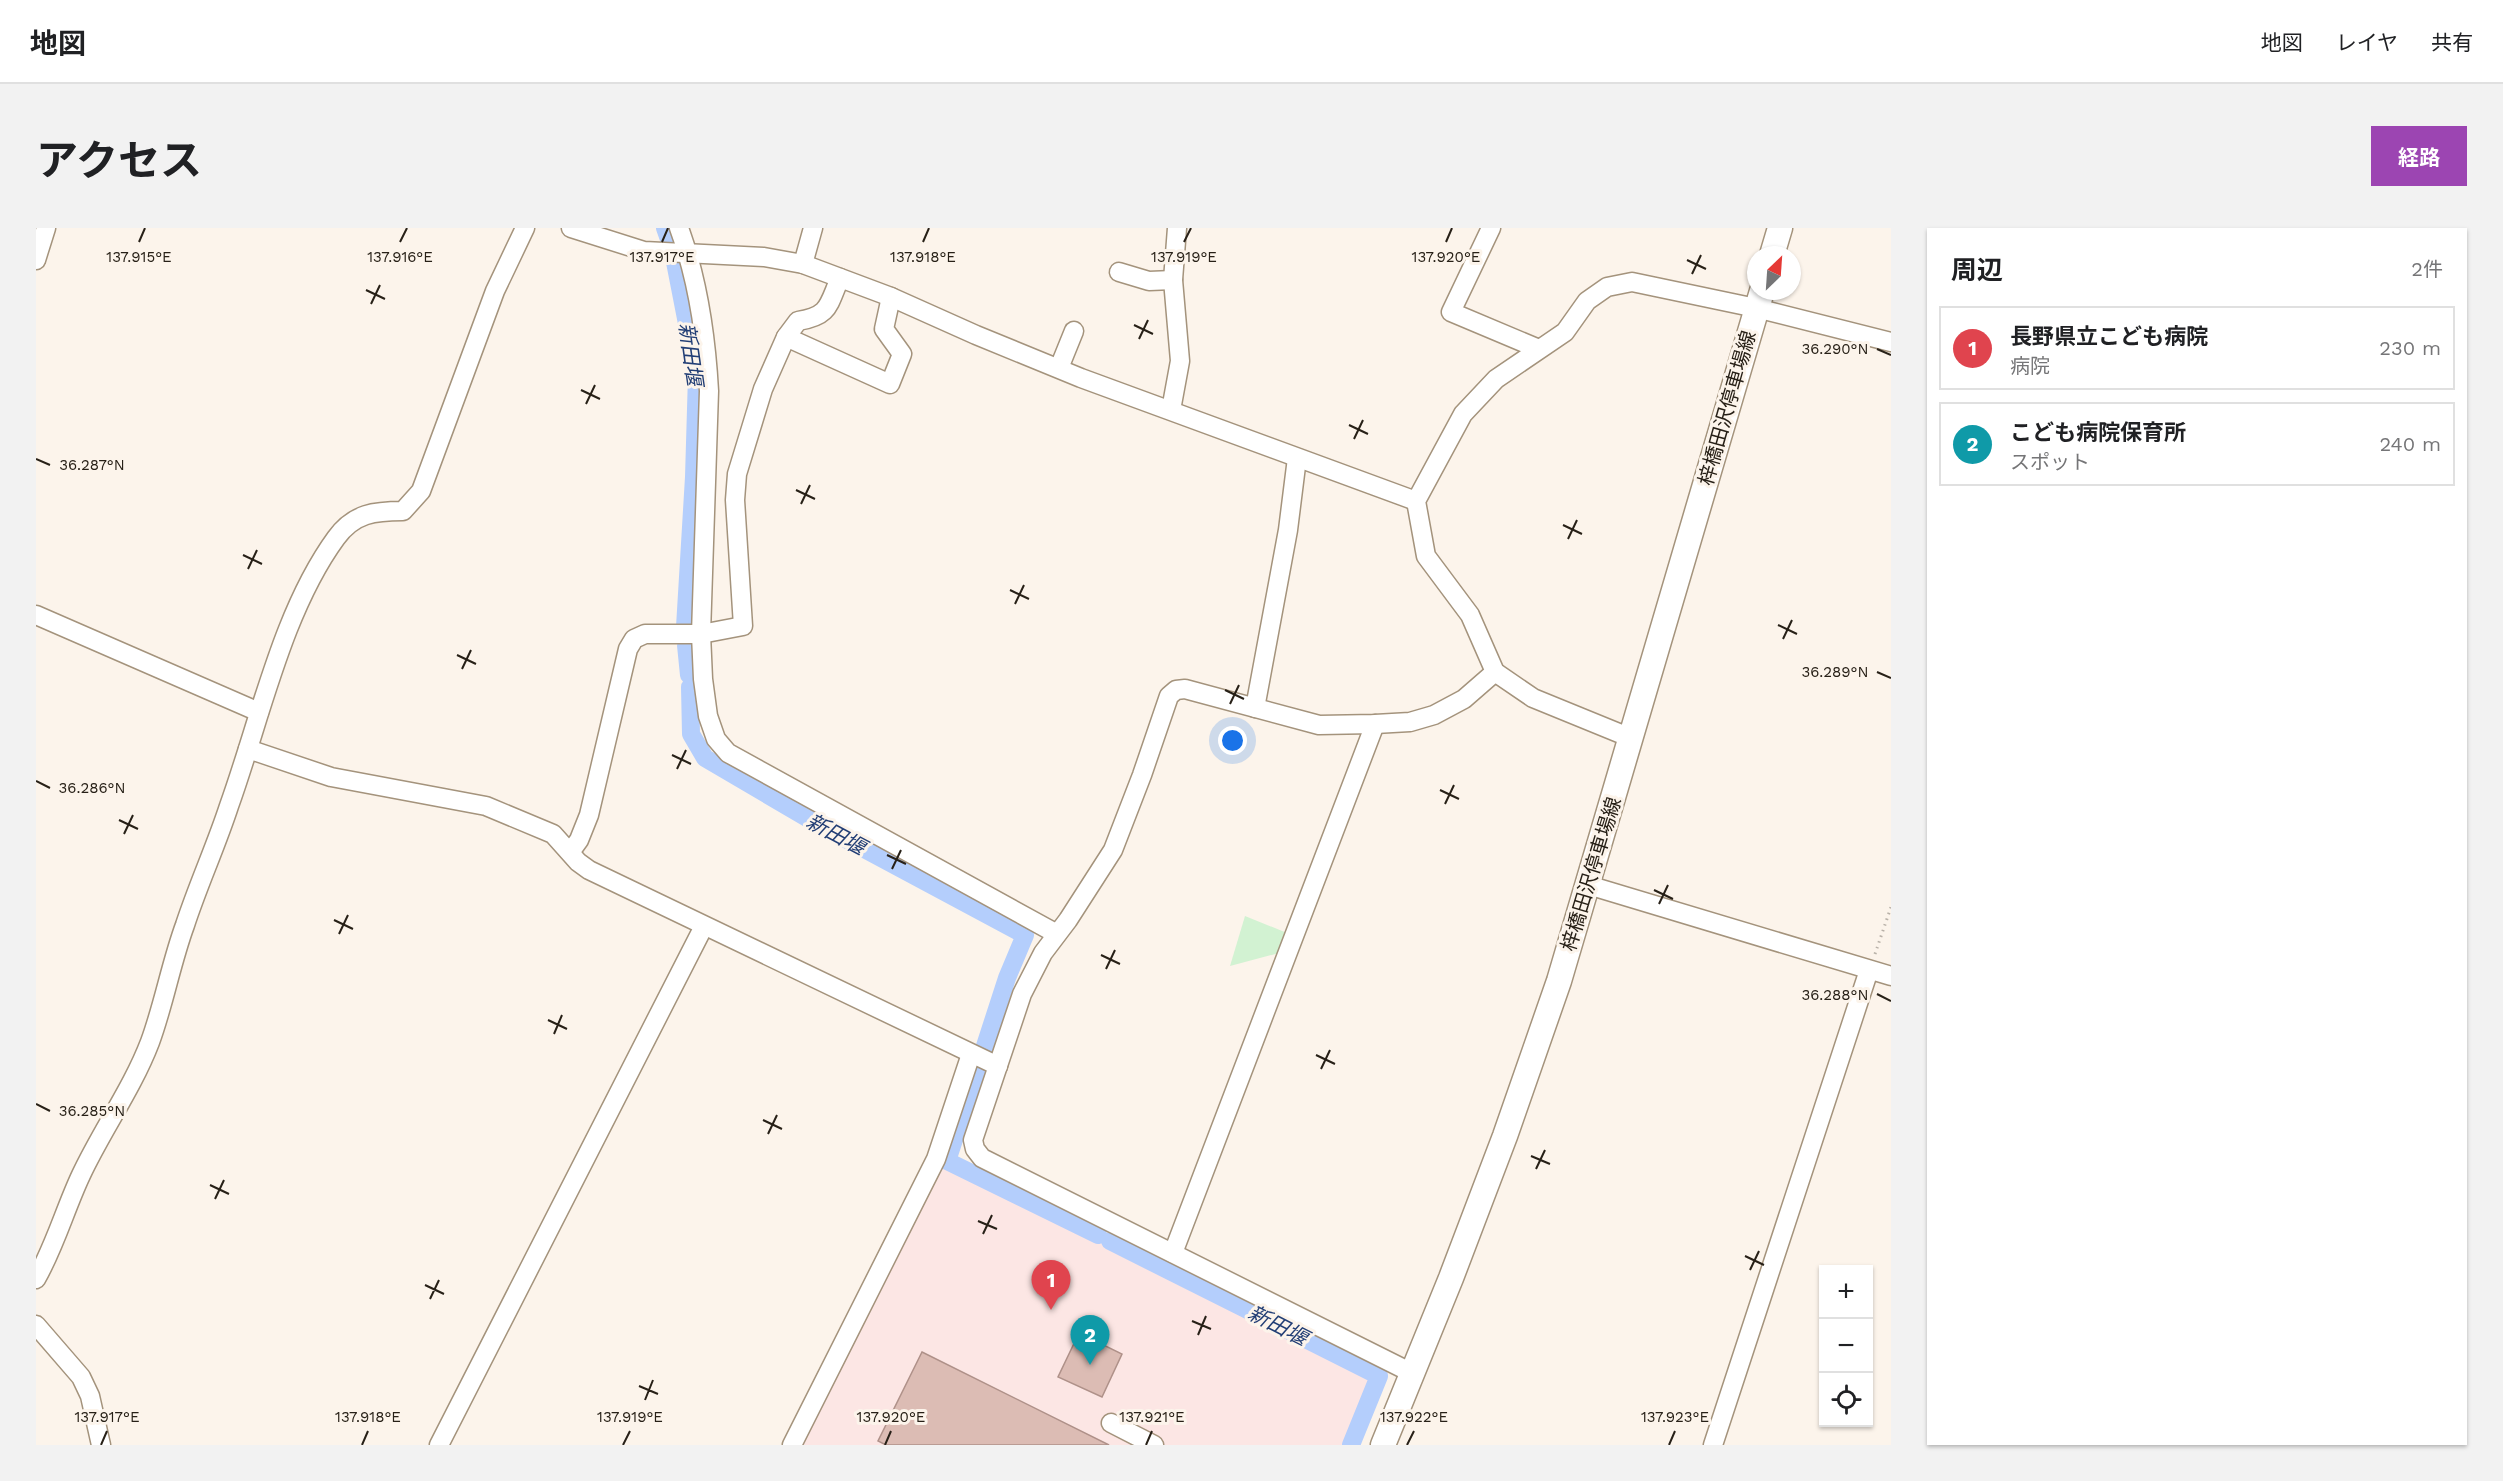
<!DOCTYPE html>
<html lang="ja">
<meta charset="utf-8">
<style>
:root{--surface:#fff;--page:#f2f2f2;--text:#202124;--muted:#757577;--line:#e0e0e0;--accent:#9c45b2}
body{margin:0;font-family:"Work Sans","Noto Sans JP",sans-serif;background:var(--page);color:var(--text)}
.controls{position:absolute;right:18px;bottom:18px;display:grid;overflow:hidden;border-radius:0px;box-shadow:0 2px 4px #0004}
.controls button{width:54px;height:54px;display:grid;place-items:center;padding:0;border:0;border-bottom:2px solid var(--line);background:var(--surface);color:var(--text);font:30px sans-serif}
.compass{position:absolute;left:1711px;top:18px;width:54px;height:54px;border-radius:50%;background:var(--surface);box-shadow:0 2px 4px #0004;rotate:25deg}
.you{position:absolute;left:1197px;top:513px;width:21px;height:21px;margin:-15px;border:4px solid #fff;border-radius:50%;background:#1a73e8;box-shadow:0 0 0 9px #1a73e833}
.badge{display:grid;place-items:center;width:39px;height:39px;border-radius:50%;background:var(--accent);color:#fff;font-size:20px;font-weight:700}
.pin{position:absolute;translate:-50% -50px;filter:drop-shadow(0 2px 3px #0008)}
.pin::after{content:'';position:absolute;top:32px;width:21px;height:18px;background:inherit;clip-path:polygon(0 0,100% 0,50% 100%)}
.list{margin:0;padding:0;list-style:none}
h2{display:flex;justify-content:space-between;align-items:center;height:78px;margin:0;padding:0 24px;font-size:26px}
h2 small{font-size:20px;font-weight:400;color:var(--muted)}
.list li{display:grid;grid-template-columns:39px 1fr auto;gap:18px;align-items:center;box-sizing:border-box;height:84px;margin:0 12px 12px;padding:0 12px;border:2px solid var(--line);border-radius:0px}
.list b{display:block;font-size:22px;white-space:nowrap}
.list p{margin:0;font-size:20px;white-space:nowrap;color:var(--muted)}
.list em{font-size:20px;font-style:normal;color:var(--muted)}
.icon{flex:none;width:33px;height:33px;fill:none;stroke:currentColor;stroke-width:2;stroke-linecap:round;stroke-linejoin:round}
.map{position:relative;flex:none;width:1855px;height:1217px;overflow:hidden;border-radius:0px}
header{display:flex;align-items:center;gap:36px;box-sizing:border-box;height:84px;padding:0 30px;background:var(--surface);border-bottom:2px solid var(--line)}
header strong{font-size:28px}
nav{display:flex;gap:33px;margin-inline-start:auto;font-size:21px}
.intro{display:flex;align-items:center;justify-content:space-between;box-sizing:border-box;height:144px;padding:0 36px}
h1{margin:0;font-size:42px}
.button{padding:15px 27px;border-radius:0px;background:var(--accent);color:#fff;font-size:21px;font-weight:700}
main{display:flex;gap:36px;padding:0 36px}
aside{flex:1;background:var(--surface);border-radius:0px;box-shadow:0 2px 4px #0004}
.map>svg:first-child{display:block}
.medical{fill:#fce6e4}
.green{fill:#d2f2d2}
.lines{fill:none;stroke-linecap:round;stroke-linejoin:round}
.canal{stroke:#b4cefc;stroke-width:18}
.building{fill:#dcbcb4;stroke:#af9189;stroke-width:1.5}
.minor-casing{stroke:#a4937c;stroke-width:21}
.major-casing{stroke:#a4937c;stroke-width:27}
.path{stroke:#b8b1a8;stroke-width:3;stroke-dasharray:1.5 4.5;stroke-linecap:butt}
.minor{stroke:#fff;stroke-width:18}
.major{stroke:#fff;stroke-width:24}
.ticks{fill:none;stroke:#272017;stroke-width:2}
.labels{text-anchor:middle;dominant-baseline:central;stroke-width:6;stroke-linejoin:round;paint-order:stroke}
.street-label{font-size:20px;fill:#272017;stroke:#fcf4eb}
.water-label{font-size:21px;font-style:italic;fill:#223e75;stroke:#fcf4eb}
.ticks-label{font-size:15px;text-anchor:middle;fill:#272017;stroke:#fcf4eb;stroke-width:6;stroke-linejoin:round;paint-order:stroke}
</style>
<header>
<strong>地図</strong>
<nav><a>地図</a><a>レイヤ</a><a>共有</a></nav>
</header>
<div class="intro"><h1>アクセス</h1><a class="button">経路</a></div>
<main>
<div class="map">
<svg width="1855" height="1217" viewBox="0 0 1855 1217">
<rect width="100%" height="100%" fill="#fcf4eb"/>
<path class="medical" d="M905 935 1331 1148 1336 1153 1310 1217H762Z"/>
<path class="green" d="M1209 688 1251 705 1243 725 1194 738Z"/>
<g class="lines">
<g class="canal">
<path d="M629 0 635 17"/>
<path d="M639 34 661 147 658 249 649 399"/>
<path d="M650 417 653 447"/>
<path d="M654 459 655 506 669 530 778 594 989 707 971 750 948 821"/>
<path d="M942 839 911 933 1062 1007"/>
<path d="M1074 1013 1343 1148 1315 1217"/>
</g>
</g>
<g class="building">
<path d="M1043 1105 1086 1126 1066 1169 1022 1149Z"/>
<path d="M886 1124 1073 1217H850L842 1213Z"/>
</g>
<g class="lines">
<defs>
<g id="minor">
<path d="M535 0 608 23 728 29 767 36 855 69 940 107 1045 150 1380 273"/>
<path d="M643 0C662 52 670 108 673 163L665 406 667 451 672 488 680 511 692 525 1021 706"/>
<path d="M1455 0 1415 84 1503 121"/>
<path d="M0 32 10 0"/>
<path d="M767 36 777 0"/>
<path d="M1083 44 1113 53 1137 52"/>
<path d="M750 109 854 156 866 126 848 101 855 69"/>
<path d="M1023 140 1038 103"/>
<path d="M1135 182 1144 133 1137 52 1141 0"/>
<path d="M0 387 223 484"/>
<path d="M1219 480 1252 302 1261 230"/>
<path d="M1595 510 1497 470 1459 444 1434 387 1390 328 1380 273 1427 186 1460 151 1529 104 1551 73 1571 59 1596 54 1720 80 1855 114"/>
<path d="M212 521 295 549 450 578 517 606 542 634 553 642 962 838"/>
<path d="M535 623 543 612 553 587 592 421 598 411 609 406H665L707 398 699 272 701 246 727 161 750 109 762 93C794 88 792 77 804 50"/>
<path d="M1552 657 1855 748"/>
<path d="M1137 1025 1339 496"/>
<path d="M0 1051C19 1018 29 981 45 947 66 902 96 861 114 814 128 776 135 735 149 697 162 657 180 618 193 578 224 492 246 384 300 310 318 285 339 283 367 283L385 263 459 63 489 0"/>
<path d="M0 1097 45 1149 54 1168 65 1217"/>
<path d="M1376 1145 946 930 939 921 937 912 986 766 1007 725 1032 692 1077 622 1106 547 1133 468 1140 462 1149 461 1283 497 1339 496 1374 494 1398 487 1428 471 1459 444"/>
<path d="M1075 1195 1118 1217"/>
<path d="M403 1217 668 698"/>
<path d="M756 1217 900 931 935 826"/>
<path d="M1677 1217 1833 742"/>
</g>
<g id="major">
<path d="M1736 27 1744 0"/>
<path d="M1347 1217 1415 1050 1469 908 1523 753 1726 63"/>
</g>
</defs>
<use href="#minor" class="minor-casing"/>
<use href="#major" class="major-casing"/>
<path class="path" d="M1839 726 1855 679"/>
<use href="#minor" class="minor"/>
<use href="#major" class="major"/>
</g>
<path class="ticks" d="M103 14 109 0M364 14 371 0M626 14 632 0M887 14 893 0M1148 14 1155 0M1410 14 1416 0M1651 32 1670 41M1656 46 1665 27M330 62 349 71M335 76 344 57M1098 97 1117 106M1103 111 1112 92M1841 121 1855 127M545 162 564 171M550 176 559 157M1313 197 1332 206M1318 211 1327 192M0 231 14 237M760 262 779 271M765 276 774 257M1527 297 1546 306M1532 311 1541 292M207 327 226 336M212 341 221 322M974 362 993 371M979 376 988 357M1742 397 1761 406M1747 411 1756 392M421 427 440 436M426 441 435 422M1841 444 1855 450M1189 462 1208 471M1194 476 1203 457M636 527 655 536M641 541 650 522M0 553 14 560M1404 562 1423 571M1409 576 1418 557M83 592 102 601M88 606 97 587M851 627 870 636M856 641 865 622M1618 662 1637 671M1623 676 1632 657M298 692 317 701M303 706 312 687M1065 727 1084 736M1070 741 1079 722M1841 766 1855 773M512 792 531 801M518 806 526 787M1280 827 1299 836M1285 841 1294 822M0 876 14 883M727 892 746 901M732 906 741 887M1495 928 1514 936M1500 941 1509 922M174 957 193 966M179 971 188 952M942 993 961 1001M947 1006 956 987M1709 1028 1728 1037M1714 1042 1723 1023M389 1057 408 1066M394 1071 403 1052M1156 1093 1175 1101M1162 1107 1170 1088M603 1158 622 1166M609 1172 617 1152M65 1217 71 1203M326 1217 332 1203M587 1217 594 1203M849 1217 855 1203M1110 1217 1116 1203M1371 1217 1378 1203M1633 1217 1639 1203"/>
<g class="labels">
<g class="street-label">
<text transform="translate(1691 180) rotate(-74)">梓橋田沢停車場線</text>
<text transform="translate(1555 646) rotate(-73)">梓橋田沢停車場線</text>
</g>
<g class="water-label">
<text transform="translate(655 126) rotate(82)">新田堰</text>
<text transform="translate(800 606) rotate(28)">新田堰</text>
<text transform="translate(1242 1097) rotate(27)">新田堰</text>
</g>
</g>
<g class="ticks-label">
<text x="103" y="34">137.915°E</text>
<text x="364" y="34">137.916°E</text>
<text x="626" y="34">137.917°E</text>
<text x="887" y="34">137.918°E</text>
<text x="1148" y="34">137.919°E</text>
<text x="1410" y="34">137.920°E</text>
<text x="1799" y="126">36.290°N</text>
<text x="56" y="242">36.287°N</text>
<text x="1799" y="449">36.289°N</text>
<text x="56" y="565">36.286°N</text>
<text x="1799" y="772">36.288°N</text>
<text x="56" y="888">36.285°N</text>
<text x="71" y="1194">137.917°E</text>
<text x="332" y="1194">137.918°E</text>
<text x="594" y="1194">137.919°E</text>
<text x="855" y="1194">137.920°E</text>
<text x="1116" y="1194">137.921°E</text>
<text x="1378" y="1194">137.922°E</text>
<text x="1639" y="1194">137.923°E</text>
</g>
</svg>
<div class="controls">
<button>+</button>
<button>−</button>
<button><svg class="icon" aria-label="locate" viewBox="0 0 24 24"><circle cx="12" cy="12" r="6"/><path d="M12 2v4M12 18v4M2 12h4M18 12h4"/></svg></button>
</div>
<svg class="compass" viewBox="-18 -18 36 36"><path d="M0-13l5 13h-10z" fill="#e53935"/><path d="M0 13l5-13h-10z" fill="#757577"/></svg>
<div class="you"></div>
<div class="pin badge" style="left:1015px;top:1082px;background:#e0444e">1</div>
<div class="pin badge" style="left:1054px;top:1137px;background:#0f9aa8">2</div>
</div>
<aside>
<h2>周辺<small>2件</small></h2>
<ul class="list">
<li><span class="badge" style="background:#e0444e">1</span><div><b>長野県立こども病院</b><p>病院</p></div><em>230 m</em></li>
<li><span class="badge" style="background:#0f9aa8">2</span><div><b>こども病院保育所</b><p>スポット</p></div><em>240 m</em></li>
</ul>
</aside>
</main>
